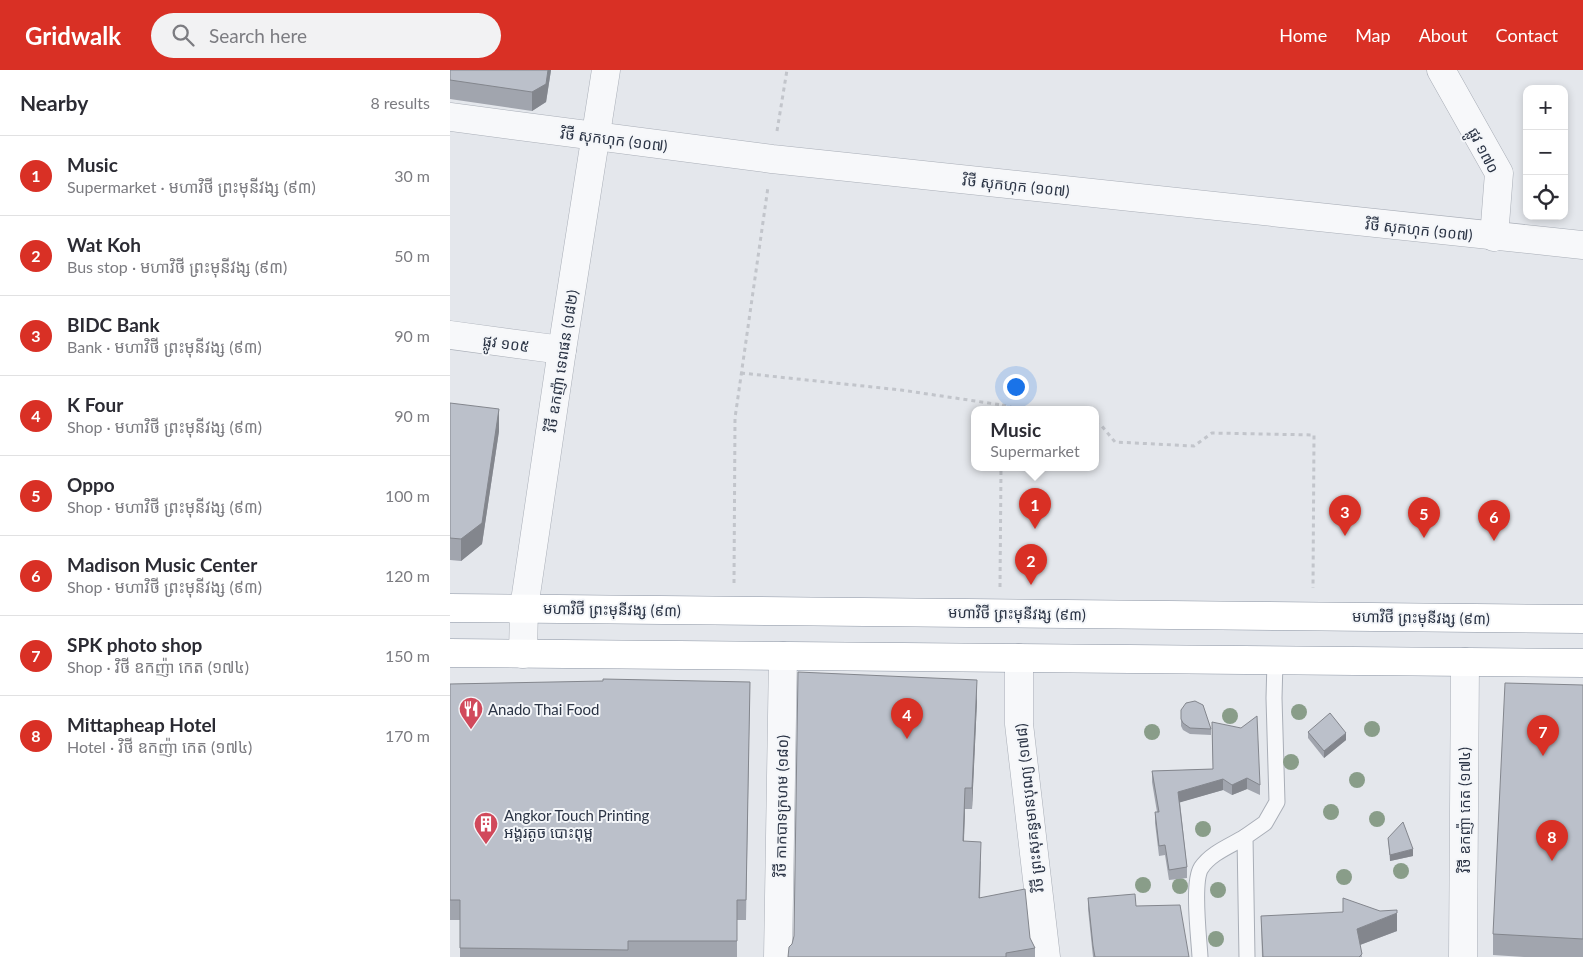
<!DOCTYPE html>
<meta charset="utf-8">
<style>
:root{--surface:#fff;--page:#f2f2f3;--text:#2b2b33;--muted:#7c7c81;--line:#e1e1e2;--accent:#d93025}
body{margin:0;font-family:Lato,"Noto Sans Khmer",sans-serif;background:var(--page);color:var(--text)}
.controls{position:absolute;right:15px;top:15px;display:grid;overflow:hidden;border-radius:10px;box-shadow:0 2px 8px #0003}
.controls button{width:45px;height:45px;display:grid;place-items:center;padding:0;border:0;border-bottom:1px solid var(--line);background:var(--surface);color:var(--text);font:25px sans-serif}
.you{position:absolute;left:565px;top:316px;width:18px;height:18px;margin:-12px;border:4px solid #fff;border-radius:50%;background:#1a73e8;box-shadow:0 0 0 8px #1a73e833}
.badge{display:grid;place-items:center;width:32px;height:32px;border-radius:50%;background:var(--accent);color:#fff;font-size:16px;font-weight:700}
.pin{position:absolute;translate:-50% -41px;filter:drop-shadow(0 1px 2px #0008)}
.pin::after{content:'';position:absolute;top:26px;width:18px;height:15px;background:inherit;clip-path:polygon(0 0,100% 0,50% 100%)}
.popup{position:absolute;left:521px;top:336px;width:128px;height:65px;box-sizing:border-box;display:grid;place-content:center;border-radius:10px;background:var(--surface);filter:drop-shadow(0 1px 4px #0005);font-size:16px;white-space:nowrap;color:var(--muted)}
.popup b{font-size:19px;color:var(--text)}
.popup::after{content:'';position:absolute;left:50%;top:100%;margin-left:-10px;border:10px solid transparent;border-top-color:var(--surface)}
.list{margin:0;padding:0;list-style:none}
h2{display:flex;justify-content:space-between;align-items:center;height:65px;margin:0;padding:0 20px;font-size:21px}
h2 small{font-size:16px;font-weight:400;color:var(--muted)}
.list li{display:grid;grid-template-columns:32px 1fr auto;gap:15px;align-items:center;box-sizing:border-box;height:80px;padding:0 20px;border-top:1px solid var(--line)}
.list b{display:block;font-size:19px;white-space:nowrap}
.list p{margin:0;font-size:16px;white-space:nowrap;color:var(--muted)}
.list em{font-size:16px;font-style:normal;color:var(--muted)}
.icon{flex:none;width:28px;height:28px;fill:none;stroke:currentColor;stroke-width:2;stroke-linecap:round;stroke-linejoin:round}
.map{position:relative;flex:none;width:1133px;height:887px;overflow:hidden}
header{display:flex;align-items:center;gap:30px;box-sizing:border-box;height:70px;padding:0 25px;background:var(--accent);color:#fff}
header strong{font-size:24px}
nav{display:flex;gap:28px;margin-inline-start:auto;font-size:18px}
.search{width:350px;height:45px;background:var(--page);display:flex;align-items:center;gap:12px;box-sizing:border-box;padding:0 18px;border-radius:28px;color:var(--muted);font-size:19px}
main{display:flex}
aside{flex:1;background:var(--surface)}
.map>svg:first-child{display:block}
.lines{fill:none;stroke-linecap:round;stroke-linejoin:round}
.service-casing{stroke:#a9aeb7;stroke-width:17}
.minor-casing{stroke:#a9aeb7;stroke-width:29}
.tertiary-casing{stroke:#a9aeb7;stroke-width:29}
.trunk-casing{stroke:#8b94a3;stroke-width:29}
.path{stroke:#c2c5cb;stroke-width:3;stroke-dasharray:4 4;stroke-linecap:butt}
.service{stroke:#f7f8fa;stroke-width:15}
.minor{stroke:#f7f8fa;stroke-width:28}
.tertiary{stroke:#f7f8fa;stroke-width:28}
.trunk{stroke:#fff;stroke-width:28}
.tree{fill:#899d89}
.wall{fill:#a1a5ae}
.shaded-wall{fill:#83868d}
.building{fill:#bbc0ca;stroke:#83868d}
.labels{text-anchor:middle;dominant-baseline:central;stroke-width:4;stroke-linejoin:round;paint-order:stroke}
.street-label{font-size:15px;fill:#2b3445;stroke:#f4f6f9}
.poi-label{font-size:15px;fill:#2b3445;stroke:#f4f6f9;text-anchor:start}
</style>
<header>
<strong>Gridwalk</strong>
<div class="search"><svg class="icon" aria-label="search" viewBox="0 0 24 24"><circle cx="10" cy="10" r="6"/><path d="M15 15l6 6"/></svg>Search here</div>
<nav><a>Home</a><a>Map</a><a>About</a><a>Contact</a></nav>
</header>
<main>
<aside>
<h2>Nearby<small>8 results</small></h2>
<ul class="list">
<li><span class="badge">1</span><div><b>Music</b><p>Supermarket · មហាវិថី ព្រះមុនីវង្ស (៩៣)</p></div><em>30 m</em></li>
<li><span class="badge">2</span><div><b>Wat Koh</b><p>Bus stop · មហាវិថី ព្រះមុនីវង្ស (៩៣)</p></div><em>50 m</em></li>
<li><span class="badge">3</span><div><b>BIDC Bank</b><p>Bank · មហាវិថី ព្រះមុនីវង្ស (៩៣)</p></div><em>90 m</em></li>
<li><span class="badge">4</span><div><b>K Four</b><p>Shop · មហាវិថី ព្រះមុនីវង្ស (៩៣)</p></div><em>90 m</em></li>
<li><span class="badge">5</span><div><b>Oppo</b><p>Shop · មហាវិថី ព្រះមុនីវង្ស (៩៣)</p></div><em>100 m</em></li>
<li><span class="badge">6</span><div><b>Madison Music Center</b><p>Shop · មហាវិថី ព្រះមុនីវង្ស (៩៣)</p></div><em>120 m</em></li>
<li><span class="badge">7</span><div><b>SPK photo shop</b><p>Shop · វិថី ឧកញ៉ា កេត (១៧៤)</p></div><em>150 m</em></li>
<li><span class="badge">8</span><div><b>Mittapheap Hotel</b><p>Hotel · វិថី ឧកញ៉ា កេត (១៧៤)</p></div><em>170 m</em></li>
</ul>
</aside>
<div class="map">
<svg width="1133" height="887" viewBox="0 0 1133 887">
<rect width="100%" height="100%" fill="#e4e7ec"/>
<g class="lines">
<defs>
<g id="service">
<path d="M750 887C749 868 742 813 751 798 761 783 780 776 795 767"/>
<path d="M797 887 795 767 815 753 827 732 824 628 825 591"/>
</g>
<g id="minor">
<path d="M991 0 1049 103 1044 167"/>
<path d="M0 265 112 280"/>
<path d="M328 887 333 586"/>
<path d="M1013 887 1015 592"/>
</g>
<g id="tertiary">
<path d="M0 47 322 89 1133 175"/>
<path d="M73 584 74 538 112 280 156 0"/>
<path d="M569 588V654L596 887"/>
</g>
<g id="trunk">
<path d="M0 538 1133 549"/>
<path d="M0 583 1133 593"/>
</g>
</defs>
<use href="#service" class="service-casing"/>
<use href="#minor" class="minor-casing"/>
<use href="#tertiary" class="tertiary-casing"/>
<use href="#trunk" class="trunk-casing"/>
<g class="path">
<path d="M327 61 337 0"/>
<path d="M291 303 451 320 552 335V340"/>
<path d="M552 335 572 340"/>
<path d="M645 354 651 355 665 372 744 376 762 363 864 365 863 518"/>
<path d="M284 513 285 348 318 117"/>
<path d="M550 517 551 398"/>
</g>
<use href="#service" class="service"/>
<use href="#minor" class="minor"/>
<use href="#tertiary" class="tertiary"/>
<use href="#trunk" class="trunk"/>
</g>
<g class="tree">
<circle cx="849" cy="642" r="8"/>
<circle cx="780" cy="646" r="8"/>
<circle cx="922" cy="659" r="8"/>
<circle cx="702" cy="662" r="8"/>
<circle cx="841" cy="692" r="8"/>
<circle cx="907" cy="710" r="8"/>
<circle cx="881" cy="742" r="8"/>
<circle cx="927" cy="749" r="8"/>
<circle cx="753" cy="759" r="8"/>
<circle cx="951" cy="801" r="8"/>
<circle cx="894" cy="807" r="8"/>
<circle cx="693" cy="815" r="8"/>
<circle cx="730" cy="816" r="8"/>
<circle cx="768" cy="820" r="8"/>
<circle cx="766" cy="869" r="8"/>
</g>
<g class="wall">
<path d="M0 0H101L96 32 82 41 0 29Z"/>
<path d="M0 333 49 361 32 474 11 491 0 490Z"/>
<path d="M300 612 296 850H287V887H10V850H0V614Z"/>
<path d="M1133 615V887H1074L1043 885V864Z"/>
<path d="M527 631 522 739H515L514 771 531 792 530 828 580 868 585 878V887H338L342 874Z"/>
<path d="M731 640 761 659V665L740 664 733 660 731 656Z"/>
<path d="M762 652 810 715V725L797 719 782 725 773 720 730 732 737 797V808L719 810 715 785 709 786 705 753V742H707L702 712V701L763 699Z"/>
<path d="M858 662 896 670 874 688 858 668Z"/>
<path d="M938 768 963 786 940 791Z"/>
<path d="M638 828 686 836 739 887H643L638 839Z"/>
<path d="M811 846 947 861 910 875 912 887H812Z"/>
</g>
<g class="shaded-wall">
<path d="M98 0H101L96 32 82 41V22Z"/>
<path d="M49 339V361L32 474 11 491V469Z"/>
<path d="M527 610V631L522 739V718Z"/>
<path d="M896 663V670L874 688V681Z"/>
<path d="M797 708V719L782 725V715Z"/>
<path d="M773 709V720L728 733V722Z"/>
<path d="M515 718V739L513 792V771Z"/>
<path d="M963 779V786L940 791V785Z"/>
<path d="M947 843V861L907 876V859Z"/>
</g>
<g class="building">
<path d="M0 0H98L96 14 82 22 0 10Z"/>
<path d="M0 333 49 339 32 453 11 469 0 468Z"/>
<path d="M348 602 527 610 522 718H515L513 771 531 772 529 828 575 819 580 868 585 878 556 883V887H338L339 877 342 874 344 866Z"/>
<path d="M153 609 300 612 296 830H287V871H178V880L10 878V830H0V614L153 611Z"/>
<path d="M1055 613 1133 615V869L1043 864Z"/>
<path d="M745 631 753 635 761 659 740 658 733 653 731 649V640L736 633Z"/>
<path d="M880 643 896 663 874 681 858 662Z"/>
<path d="M807 646 810 715 797 708 782 715 773 709 728 722 737 797 719 800 715 775 709 776 705 742H709L702 701 763 699 762 652 791 658Z"/>
<path d="M953 752 963 779 940 785 938 768Z"/>
<path d="M685 824 686 836 730 835 739 887H645L643 876 638 828Z"/>
<path d="M893 828 930 841 947 840V843L907 859 912 884 909 887H813L811 846 893 842Z"/>
</g>
<defs>
<symbol id="restaurant-pin" viewBox="-11 -11 22 30"><path d="M0 17L-7.5 6A9.5 9.5 0 1 1 7.5 6Z" fill="#d1495b" stroke="#f4f6f9"/><path d="M-5-6h1v4h1v-4h1v4h1v-4h1v5L-1.5 .5V6h-2V.5L-5-1ZM5-6V6H3V1.5H1.5Q1.5-4 5-6Z" fill="#fff"/></symbol>
<symbol id="building-pin" viewBox="-11 -11 22 30"><path d="M0 17L-7.5 6A9.5 9.5 0 1 1 7.5 6Z" fill="#d1495b" stroke="#f4f6f9"/><path d="M-4-6H4V6H1V3H-1V6H-4ZM-2.5-4.3h1.7v1.8h-1.7ZM.8-4.3h1.7v1.8H.8ZM-2.5-1h1.7V.8h-1.7ZM.8-1h1.7V.8H.8Z" fill="#fff"/></symbol>
</defs>
<g fill-rule="evenodd">
<use href="#restaurant-pin" x="7" y="625" width="28" height="38"/>
<use href="#building-pin" x="22" y="740" width="28" height="38"/>
</g>
<g class="labels">
<g class="street-label">
<text transform="translate(164 69) rotate(7)">វិថី សុកហុក (១០៧)</text>
<text transform="translate(1034 80) rotate(63)">ផ្លូវ ១៧០</text>
<text transform="translate(566 115) rotate(6)">វិថី សុកហុក (១០៧)</text>
<text transform="translate(969 159) rotate(6)">វិថី សុកហុក (១០៧)</text>
<text transform="translate(56 273) rotate(8)">ផ្លូវ ១០៥</text>
<text transform="translate(111 291) rotate(-81)">វិថី ឧកញ៉ា ទេពផន (១៨២)</text>
<text transform="translate(162 539) rotate(1)">មហាវិថី ព្រះមុនីវង្ស (៩៣)</text>
<text transform="translate(567 543) rotate(1)">មហាវិថី ព្រះមុនីវង្ស (៩៣)</text>
<text transform="translate(971 547) rotate(1)">មហាវិថី ព្រះមុនីវង្ស (៩៣)</text>
<text transform="translate(331 736) rotate(-89)">វិថី កាកបាទក្រហម (១៨០)</text>
<text transform="translate(579 738) rotate(-96)">វិថី ព្រះសុគន្ធមានបុណ្យ (១៧៨)</text>
<text transform="translate(1014 740) rotate(-90)">វិថី ឧកញ៉ា កេត (១៧៤)</text>
</g>
<g class="poi-label">
<text x="38" y="639">Anado Thai Food</text>
<text x="54" y="745">Angkor Touch Printing<tspan x="54" dy="17">អង្គរតូច បោះពុម្ព</tspan></text>
</g>
</g>
</svg>
<div class="controls">
<button>+</button>
<button>−</button>
<button><svg class="icon" aria-label="locate" viewBox="0 0 24 24"><circle cx="12" cy="12" r="6"/><path d="M12 2v4M12 18v4M2 12h4M18 12h4"/></svg></button>
</div>
<div class="you"></div>
<div class="pin badge" style="left:585px;top:459px">1</div>
<div class="popup"><b>Music</b>Supermarket</div>
<div class="pin badge" style="left:581px;top:515px">2</div>
<div class="pin badge" style="left:895px;top:466px">3</div>
<div class="pin badge" style="left:457px;top:669px">4</div>
<div class="pin badge" style="left:974px;top:468px">5</div>
<div class="pin badge" style="left:1044px;top:471px">6</div>
<div class="pin badge" style="left:1093px;top:686px">7</div>
<div class="pin badge" style="left:1102px;top:791px">8</div>
</div>
</main>
